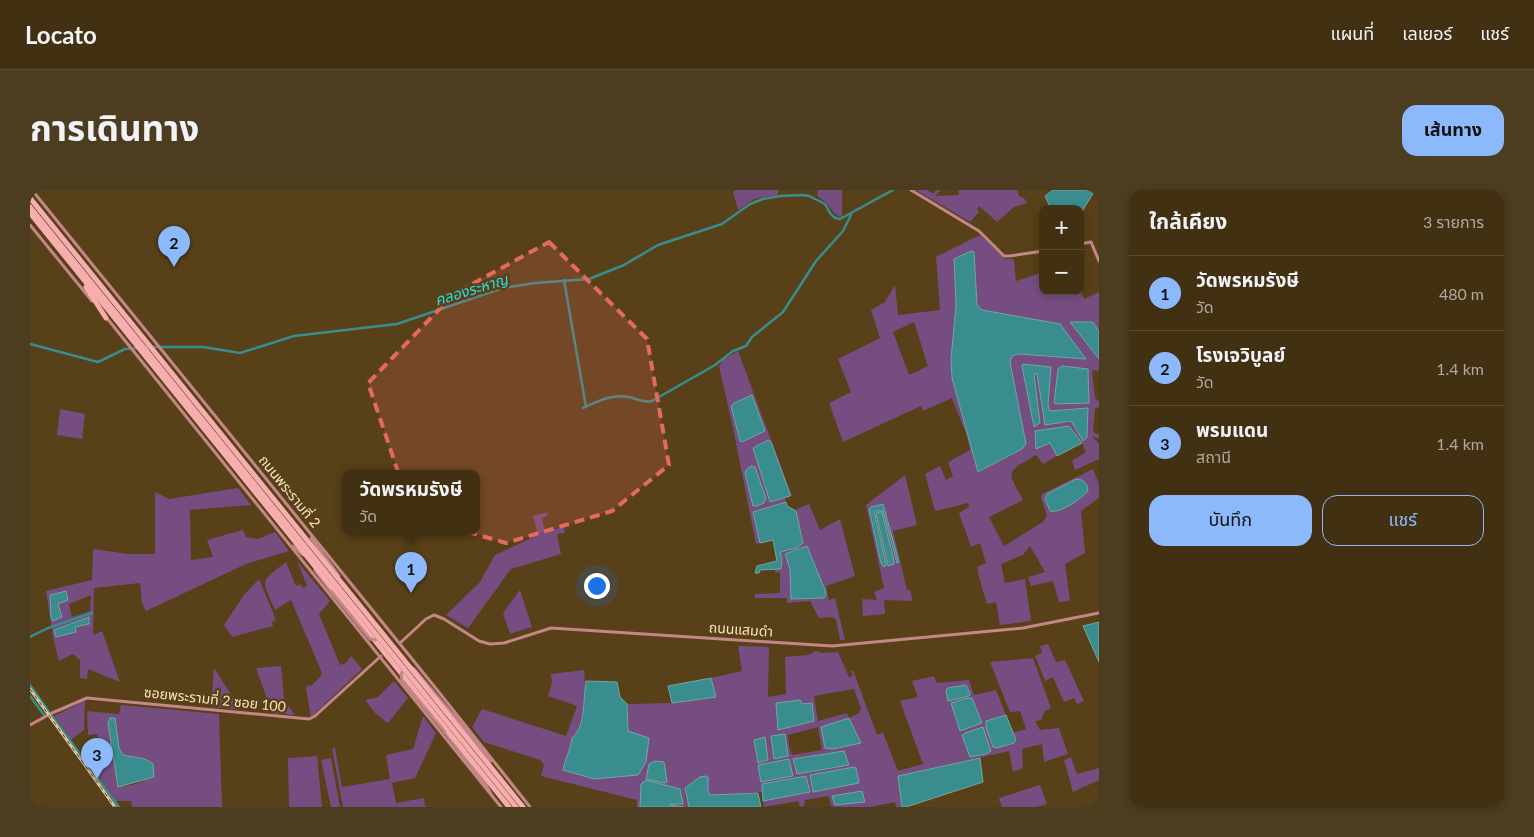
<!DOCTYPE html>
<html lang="th">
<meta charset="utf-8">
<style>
:root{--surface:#423012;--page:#4c3c20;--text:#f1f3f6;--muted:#aea99f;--line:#5a4b32;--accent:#8cb9fc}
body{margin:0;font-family:Lato,"Noto Sans Thai",sans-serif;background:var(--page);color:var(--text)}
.controls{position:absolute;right:15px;top:15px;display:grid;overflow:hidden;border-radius:10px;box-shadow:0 2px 8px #0003}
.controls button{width:45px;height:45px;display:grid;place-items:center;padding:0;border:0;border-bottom:1px solid var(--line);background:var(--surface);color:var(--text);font:25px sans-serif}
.you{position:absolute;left:566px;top:395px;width:18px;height:18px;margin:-12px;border:4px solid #fff;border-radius:50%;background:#1a73e8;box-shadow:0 0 0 8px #1a73e833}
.badge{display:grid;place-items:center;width:32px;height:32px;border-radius:50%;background:var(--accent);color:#111;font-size:16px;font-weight:700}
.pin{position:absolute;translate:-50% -41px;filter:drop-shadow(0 1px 2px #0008)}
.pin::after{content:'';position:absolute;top:26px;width:18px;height:15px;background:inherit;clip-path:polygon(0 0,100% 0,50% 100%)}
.popup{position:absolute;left:312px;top:280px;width:138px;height:65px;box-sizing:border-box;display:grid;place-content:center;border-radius:10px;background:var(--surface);filter:drop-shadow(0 1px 4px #0005);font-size:16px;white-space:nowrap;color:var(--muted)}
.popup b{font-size:19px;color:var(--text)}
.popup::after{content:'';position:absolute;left:50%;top:100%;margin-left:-10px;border:10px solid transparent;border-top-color:var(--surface)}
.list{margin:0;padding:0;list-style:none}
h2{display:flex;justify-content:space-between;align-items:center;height:65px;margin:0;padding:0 20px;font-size:21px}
h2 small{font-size:16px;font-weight:400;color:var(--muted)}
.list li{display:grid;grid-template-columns:32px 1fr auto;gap:15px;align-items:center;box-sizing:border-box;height:75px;padding:0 20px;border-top:1px solid var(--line)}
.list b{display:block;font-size:19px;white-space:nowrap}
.list p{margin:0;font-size:16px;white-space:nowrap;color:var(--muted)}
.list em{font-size:16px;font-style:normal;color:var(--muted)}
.actions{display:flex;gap:10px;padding:15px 20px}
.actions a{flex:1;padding:11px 0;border:1px solid var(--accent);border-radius:15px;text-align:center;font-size:18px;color:var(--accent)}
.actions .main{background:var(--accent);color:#111}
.map{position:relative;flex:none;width:1069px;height:617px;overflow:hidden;border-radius:15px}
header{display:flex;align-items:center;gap:30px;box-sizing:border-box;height:70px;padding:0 25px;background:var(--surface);border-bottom:1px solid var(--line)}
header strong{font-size:24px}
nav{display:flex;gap:28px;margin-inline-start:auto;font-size:18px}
.intro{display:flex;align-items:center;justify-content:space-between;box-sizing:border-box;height:120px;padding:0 30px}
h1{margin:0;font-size:35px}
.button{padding:12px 22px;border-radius:15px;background:var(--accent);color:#111;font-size:18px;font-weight:700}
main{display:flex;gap:30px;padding:0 30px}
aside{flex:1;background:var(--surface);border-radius:15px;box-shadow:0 2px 8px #0003}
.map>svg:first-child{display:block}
.green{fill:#754d81;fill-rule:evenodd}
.water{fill:#398d8f;stroke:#74a79e}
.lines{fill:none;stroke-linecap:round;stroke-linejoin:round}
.canal{stroke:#398d8f;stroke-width:2.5}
.secondary{stroke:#c38788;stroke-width:3}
.highway{stroke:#f8aeaf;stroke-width:5}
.rail-casing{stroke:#ddc5a0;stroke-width:3}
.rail{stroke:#584018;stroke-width:1;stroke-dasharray:4;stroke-linecap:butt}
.secondary-bridge{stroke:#c38788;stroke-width:3}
.highway-bridge{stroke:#f8aeaf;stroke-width:5}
.marked{fill:#e46a5e;fill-opacity:0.2;stroke:#e46a5e;stroke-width:4;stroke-dasharray:10 6;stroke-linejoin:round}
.labels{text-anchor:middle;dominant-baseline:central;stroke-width:5;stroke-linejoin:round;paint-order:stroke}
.street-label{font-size:14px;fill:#fde5c1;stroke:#584018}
.water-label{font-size:15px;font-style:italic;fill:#2cdbe0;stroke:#584018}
</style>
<header>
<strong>Locato</strong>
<nav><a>แผนที่</a><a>เลเยอร์</a><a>แชร์</a></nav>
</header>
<div class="intro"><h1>การเดินทาง</h1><a class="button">เส้นทาง</a></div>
<main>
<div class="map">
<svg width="1069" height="617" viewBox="0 0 1069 617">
<rect width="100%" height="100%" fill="#584018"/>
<g class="green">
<path d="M706 0H749L747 5 724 9 708 20 703 2Z"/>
<path d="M788 0H812V27C803 25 803 20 797 14 795 11 790 8 787 6Z"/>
<path d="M886 0H897L903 4 907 0H911L905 6 929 5 928 0H987L989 6 994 8 997 13 984 17 967 32 949 16 947 19 949 22 940 32Z"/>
<path d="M950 45 975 69H984L986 91 1013 82V101H1050V99L1054 109 1069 102V142L1062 132H1040L1069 169V181L1062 180 1065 208 1069 211V217L1065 218 1063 242 1069 245V249L1062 246 1069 254V269L1045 280 1042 271 1056 262 1052 253 1039 236 1020 253 1027 266 1013 274 1006 265C976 283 976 279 993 310L959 327 974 356 1013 332 1017 325 1011 308 1012 304 1063 279 1069 294V308L1051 321 1055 363 1035 374 1040 411 1029 412 1023 391 1001 396 998 387 1015 382 1000 356 993 365 971 374 975 393 995 389 1001 431 970 435 966 412 957 414 948 384 949 383 947 377 956 373 950 353 941 357 929 323 939 317 938 313 905 321 895 284 910 276 916 290 923 286 918 272 940 260 937 246 922 208 893 221 891 216 813 252 799 213 821 202 808 169 850 148 841 120 855 112 865 95 868 125 910 120 906 67ZM941 61 944 62 947 115 952 120 1030 134 1055 169 989 164 982 166 980 172 992 259 949 282 922 188 921 169 926 115 924 69ZM884 132 898 176 879 185 863 142ZM993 174 1021 177 1018 215 1020 221 1058 218 1057 247 1053 251 1041 231 1015 234 1007 184H1004L1010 233 1004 237Z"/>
<path d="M708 161 762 306 755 308 756 312 723 322 730 353 726 354 703 238 689 176 693 170ZM701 216 735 241 712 252 710 251Z"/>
<path d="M30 219 55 224 52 249 27 245Z"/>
<path d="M875 285 887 335 863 341 877 400H880L883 411 854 410 855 424 833 426 832 409 847 410 844 402 854 398 836 315Z"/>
<path d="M208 298 221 315 160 320 161 370 183 367 177 350 213 340 216 347 228 349 245 342 259 361 216 374 116 421 112 413 110 393 64 398 63 445 72 441 90 492 58 479 57 489 50 488V470L43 464 29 471 23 447 16 401 62 390 63 359 98 364H125V302L139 309ZM61 405 60 421 42 427 39 414Z"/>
<path d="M779 314 790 340 810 329 825 386 796 396 799 410 805 408 815 450H810L806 430 802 427 789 428 780 411 757 413V408H725V404L750 403V383L745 382V379H751L752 369 750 362 767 358 773 349 766 323 767 319ZM777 356 795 400 796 405 794 408 761 409 760 363Z"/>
<path d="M517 322V326L512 328 515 343 524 340V339L534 337 535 343 527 344 531 364 481 379 438 438 416 425 450 392 465 365 508 345 503 326Z"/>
<path d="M267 371 300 411 289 424 310 475 316 473 321 466 332 479 281 527 276 499 277 495 281 496 290 487 292 483 261 410 245 420C232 388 228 394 256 372L266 396 270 394 273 398 277 396Z"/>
<path d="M229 389 246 430 242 432 243 436 202 447 194 435 214 405Z"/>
<path d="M490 400 502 437 480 444 473 423Z"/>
<path d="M1018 454 1026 472 1035 470 1054 511 1047 514 1044 508 1034 512 1023 487 1015 491 1005 466 1012 463 1010 456Z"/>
<path d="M708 456 739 457 738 507 756 504 755 467 778 465 786 461 792 463 808 462 819 487 823 486 821 481 823 480 847 545 853 543 868 581 893 574 870 511 888 507 882 491 904 486 907 493 939 490 944 505 966 500 976 525 956 532V538L963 556 986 550 982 543 996 539 990 521 980 522 960 472 1003 468 1021 518 1015 521 1011 530 1005 531 1010 540 1029 538 1038 564 1014 572 1012 554 992 559 993 578 983 582 979 561 868 586 872 617H866L865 612 840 617H804L801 616 799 606 775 610 774 616 770 617 768 611 734 617 733 611 780 602 732 594 733 602 680 605 678 601V587L655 605 659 617 639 616 644 597 634 596 622 591 610 604V617H607V610L511 586 514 575 510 570 454 552 442 537 452 519 536 546 547 516 518 506 522 493 521 484 554 480C556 497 555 537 542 548 541 559 535 569 533 580L564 589 598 541 597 514 642 513 686 507 681 488 712 481ZM824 499 831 519 829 523 819 528 817 523 788 531 784 506ZM937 508 952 533 930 541 921 513ZM771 514 784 531 748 540ZM819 528 831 552 803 559ZM788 537 792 560 762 565 759 556 758 545ZM814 561 819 575 767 584 763 569ZM824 577 826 578 829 593 783 602Z"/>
<path d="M251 476 254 510 265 525 242 523 226 478Z"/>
<path d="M184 478 211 520 181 517Z"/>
<path d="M364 491 378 508 358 533 345 523 335 510 348 507Z"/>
<path d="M55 511 54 540 41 550 24 526Z"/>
<path d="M91 515 189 524 192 617H102L101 611H86L64 580 69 576 68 571 62 573 60 566 66 564 64 553 69 551 67 544 58 545 57 521 89 524ZM89 548V559L93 566 117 569 124 587 102 595 88 597Z"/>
<path d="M393 526 406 543 385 588 362 593 366 613 394 608 395 616 399 617H313L302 558H305L312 597 360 589 356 565 383 559Z"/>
<path d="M287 566 292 617H259L258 568Z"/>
<path d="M1041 567 1047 584 1069 578V590L1043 602 1034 570Z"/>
<path d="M301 568 310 617H301L291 570Z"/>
<path d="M1010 595 1017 614 1007 617H972L969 608Z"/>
</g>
<g class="water">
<path d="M1023 0H1065L1050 25V19H1021L1015 6Z"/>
<path d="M941 61 944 62 947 115 952 120 1030 134 1056 169 989 164 982 166 980 172 996 254 992 259 948 282 922 188 921 169 926 115 924 69Z"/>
<path d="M1040 132H1063L1069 142V169Z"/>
<path d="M993 174 1021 177 1018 215 1020 221 1058 218 1057 247 1053 251 1041 231 1015 235 1007 184H1004L1010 233 1004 237 992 176Z"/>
<path d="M1032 176 1058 179 1059 213 1027 214 1024 213 1028 179Z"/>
<path d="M722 205 735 241 712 252 710 251 701 216 704 213Z"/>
<path d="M1039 236 1052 253 1027 266 1020 253 1006 259 1005 241Z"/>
<path d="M738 250 741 252 760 304V306L740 312 723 258Z"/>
<path d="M721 276 725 277 736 308 734 313 727 316H723L715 283 716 280Z"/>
<path d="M1046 289 1052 290 1057 295 1058 301C1052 308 1030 324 1020 321L1015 309 1017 304Z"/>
<path d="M756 312 757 316 766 321 773 353 767 358 750 362 752 369 751 379 730 380 729 383H725L727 376 747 371 743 350 730 353 723 322Z"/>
<path d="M853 314 869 372 867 373 853 321H844L856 375 854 377 851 373 839 319 841 317Z"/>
<path d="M850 322H852L864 371V374L858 376 846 323Z"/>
<path d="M777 356 795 400 796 405 794 408 761 409 760 379 755 364Z"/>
<path d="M36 401 38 410 28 414 32 427 23 431 21 428 20 405Z"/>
<path d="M59 427V434L45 437 46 442 26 447 24 440Z"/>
<path d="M1069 432V472L1053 436Z"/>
<path d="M681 488 686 507 642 513 638 496Z"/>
<path d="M556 491 587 492 590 507 597 514 598 541 619 548 616 572 608 585 564 589 533 580C535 569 541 559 542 548 556 536 553 508 556 491Z"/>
<path d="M936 495 940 503 939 506 918 511 916 500 918 498Z"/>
<path d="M937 508H942L952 533 930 541 921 513Z"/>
<path d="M770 510 772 514 782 513 784 531 748 540 746 513Z"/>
<path d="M976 525 986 550 984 553 967 558 963 557 956 538V531Z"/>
<path d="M80 528H85L89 558 93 565C104 568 114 566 123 574L124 587 88 597 78 533Z"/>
<path d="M819 528 831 553 803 559 795 558 791 537Z"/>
<path d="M953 537 961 561 956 564 940 567 932 545 935 543Z"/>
<path d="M755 544 758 566 744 569 741 546Z"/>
<path d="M735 547 738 570 728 573 724 550Z"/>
<path d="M814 561 819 575 767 584 763 569Z"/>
<path d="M950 568 953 592 876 617H872L868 586Z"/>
<path d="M759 569 763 586 731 592 728 575Z"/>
<path d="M625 571 634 572 637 592 635 593 616 589 619 574Z"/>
<path d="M824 577 826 578 829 593 783 602 780 585Z"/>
<path d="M676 586 678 587V601L680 605 728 603 731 617H659L655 598 670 587Z"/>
<path d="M776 586 780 602 733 611 732 594Z"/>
<path d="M616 590 650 599 653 614H640V615L654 617H610L611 594Z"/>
<path d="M832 601 835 612 805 615 802 606Z"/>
</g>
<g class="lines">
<g class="canal">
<path d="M534 90 556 217"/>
<path d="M0 154 68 172 95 159 108 158"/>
<path d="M114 157H173L210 163 264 146 367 134 473 98 505 93 559 89 594 75 628 55 692 34 720 14 733 9 750 6 773 5 779 6 795 14C799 21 801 28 810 29L863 0"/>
<path d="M553 218C568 211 582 204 599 207 606 209 614 213 622 211L685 175 703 161 716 156 722 147 753 122 786 71 813 41 821 25"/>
<path d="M0 447 18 438 62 423"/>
<path d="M0 495 19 522"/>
<path d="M0 506 14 525"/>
<path d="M22 526 89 617"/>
</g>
<g class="secondary">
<path d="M2 0 408 501 500 617"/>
<path d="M881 0 949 41 974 66H980L1013 61"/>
<path d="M0 35 62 111"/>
<path d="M1050 54 1061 52 1069 71"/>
<path d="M76 127 471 617"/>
<path d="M281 348 309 386"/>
<path d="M263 356 273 365"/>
<path d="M285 380 301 401"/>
<path d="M370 453 396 429 404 425 414 429 449 451 460 454 474 453 521 438 802 456 993 438 1069 423"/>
<path d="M423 525 461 571"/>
<path d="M0 535 22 523 57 508 279 529 285 526 351 466"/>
<path d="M415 542 456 595 461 604"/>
</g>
<g class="highway">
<path d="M0 23 479 617"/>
<path d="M56 97 76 128"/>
</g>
<defs>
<path id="rail" d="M0 499 85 617"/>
</defs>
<use href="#rail" class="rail-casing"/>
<use href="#rail" class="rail"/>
<g class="secondary-bridge">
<path d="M301 401 340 449 345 450 350 448"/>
<path d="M381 477 385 480 423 525"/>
<path d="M375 478 371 484 372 490 415 542"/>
</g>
<g class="highway-bridge">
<path d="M0 8 493 617"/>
<path d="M0 17 486 617"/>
</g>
</g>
<path class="marked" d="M519 52 617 149 639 275 582 321 476 353 383 326 338 193 424 104Z"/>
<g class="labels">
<g class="street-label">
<text transform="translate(260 301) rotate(51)">ถนนพระรามที่ 2</text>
<text transform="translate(711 439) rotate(4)">ถนนแสมดำ</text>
<text transform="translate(185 509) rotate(6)">ซอยพระรามที่ 2 ซอย 100</text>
</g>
<g class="water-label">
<text transform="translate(441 99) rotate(-17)">คลองระหาญ</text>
</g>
</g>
</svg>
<div class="controls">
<button>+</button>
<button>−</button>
</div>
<div class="you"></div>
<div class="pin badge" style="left:381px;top:403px">1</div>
<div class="popup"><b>วัดพรหมรังษี</b>วัด</div>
<div class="pin badge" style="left:144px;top:77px">2</div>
<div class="pin badge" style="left:67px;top:589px">3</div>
</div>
<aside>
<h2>ใกล้เคียง<small>3 รายการ</small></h2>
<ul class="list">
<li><span class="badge">1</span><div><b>วัดพรหมรังษี</b><p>วัด</p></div><em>480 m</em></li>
<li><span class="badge">2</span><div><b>โรงเจวิบูลย์</b><p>วัด</p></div><em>1.4 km</em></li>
<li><span class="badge">3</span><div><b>พรมแดน</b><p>สถานี</p></div><em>1.4 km</em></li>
</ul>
<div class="actions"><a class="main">บันทึก</a><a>แชร์</a></div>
</aside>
</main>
